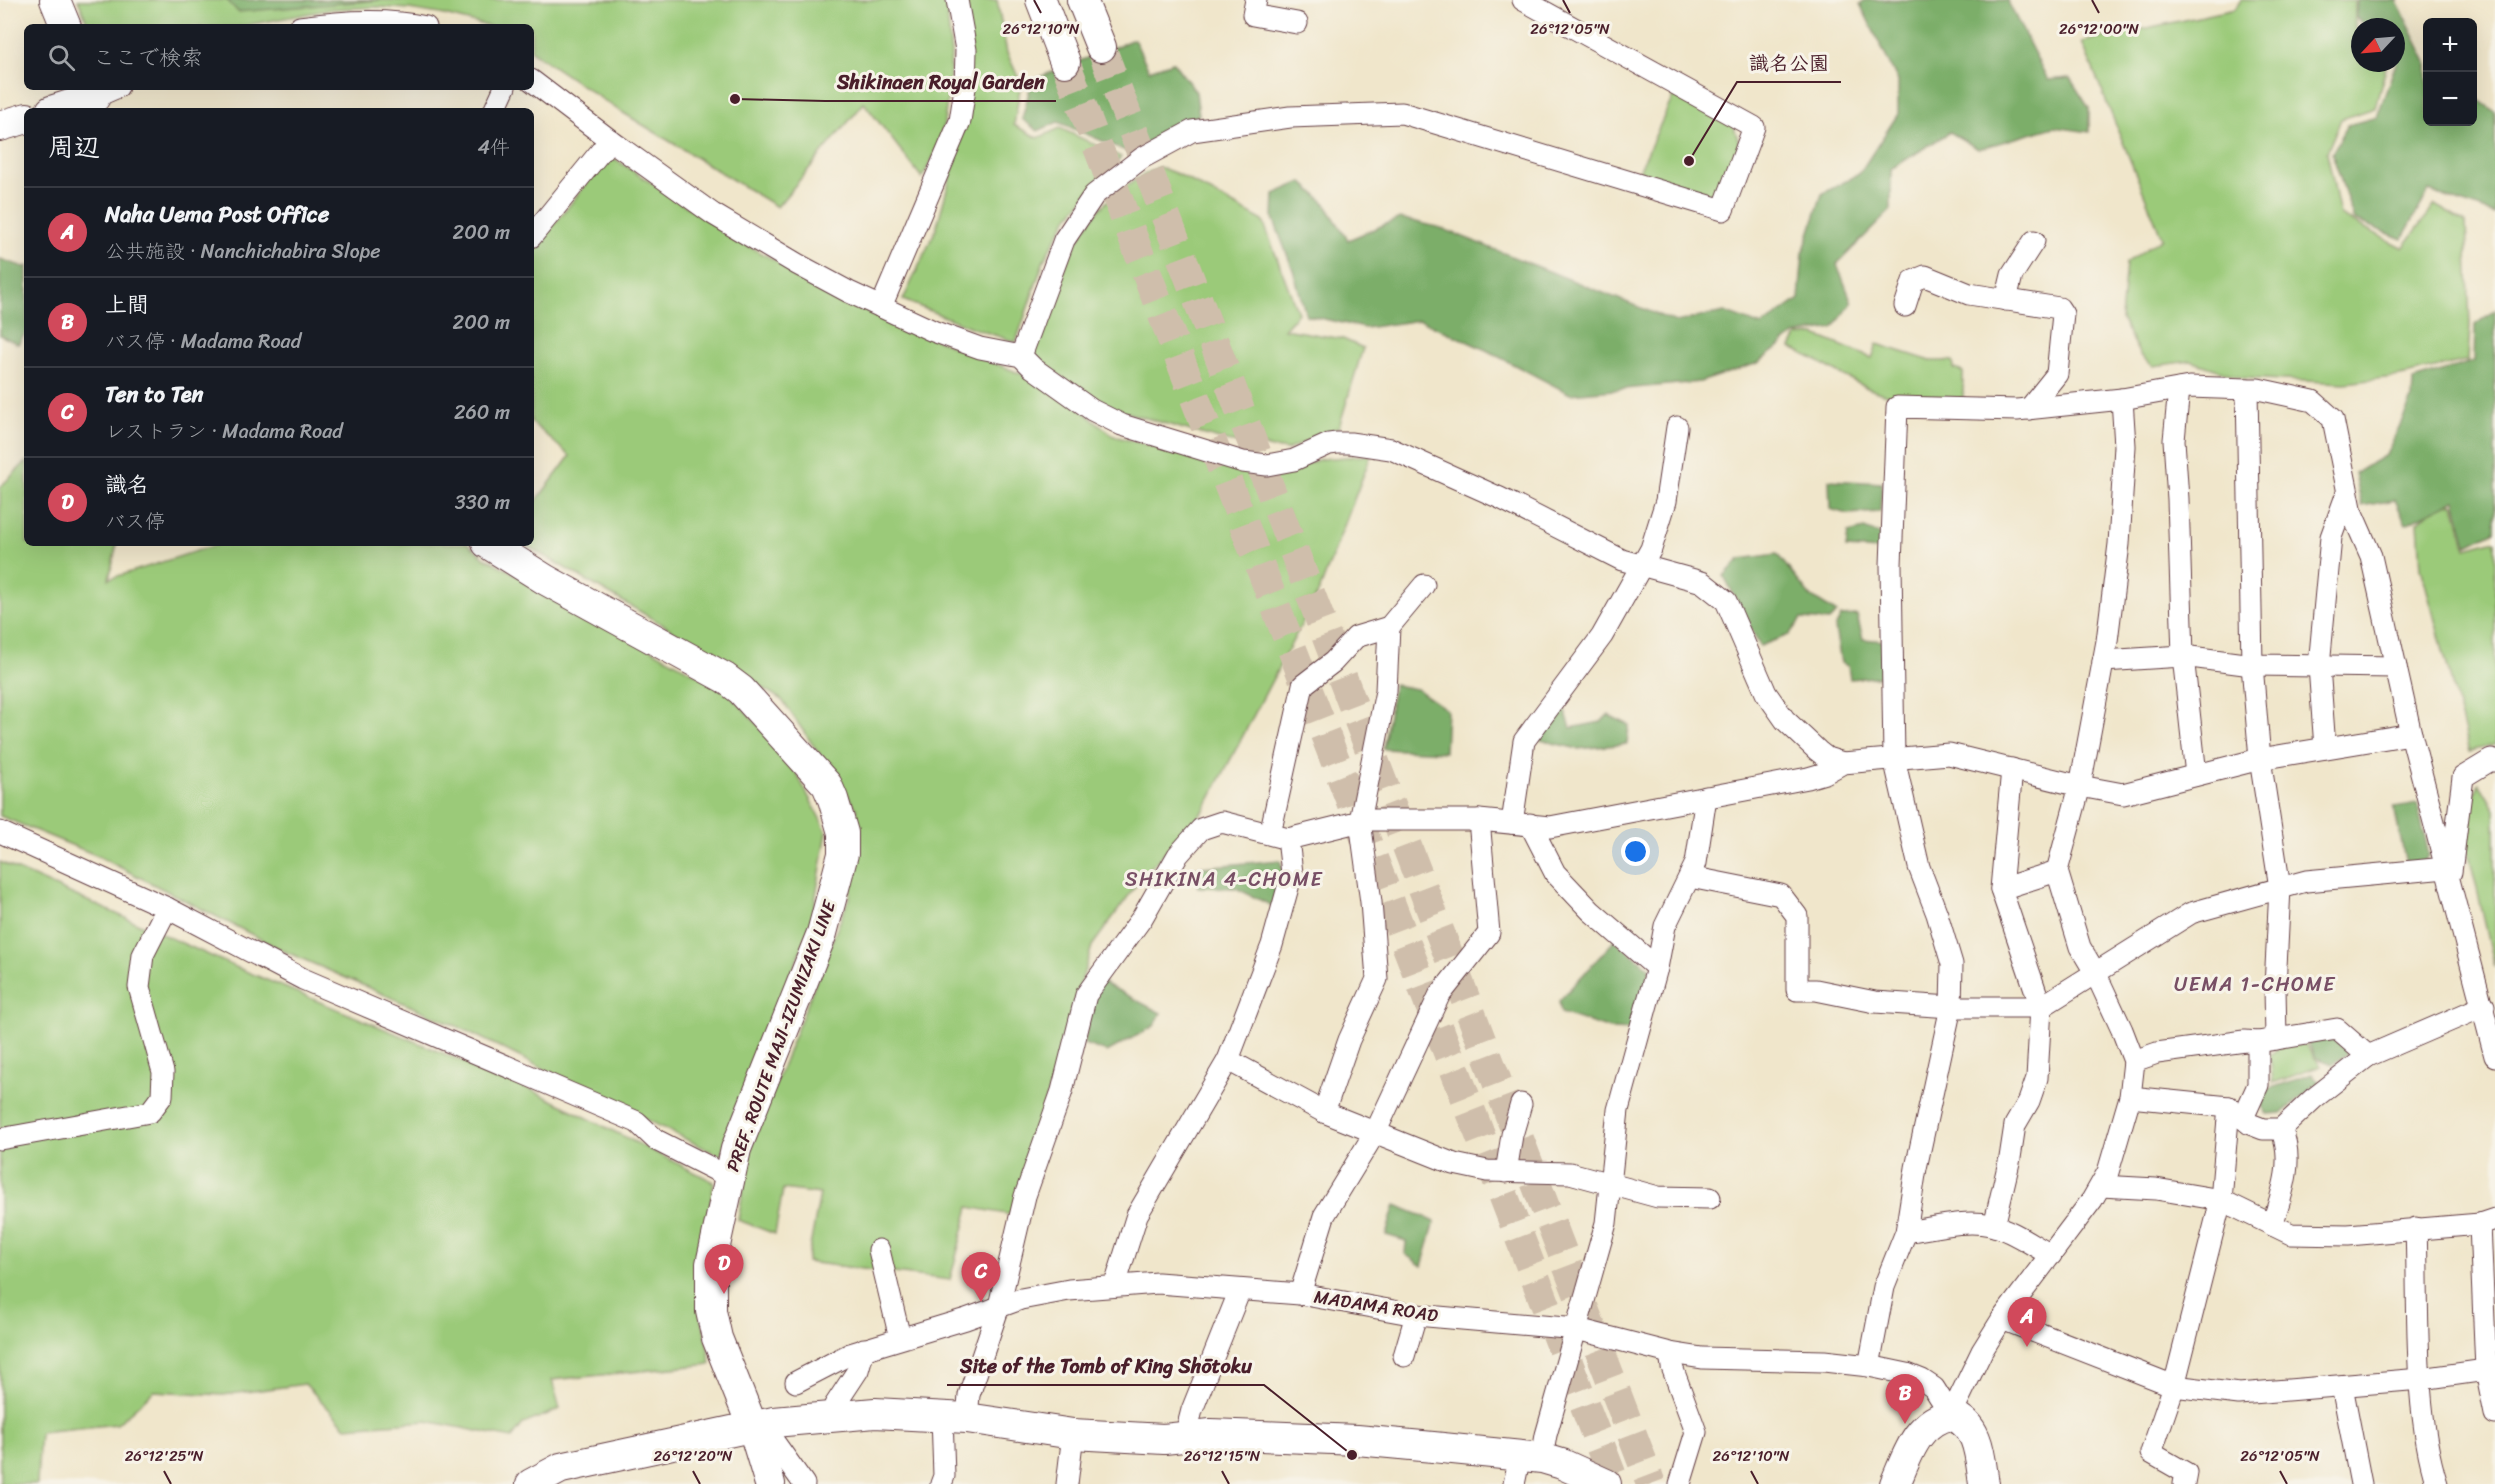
<!DOCTYPE html>
<html lang="ja">
<meta charset="utf-8">
<style>
:root{--surface:#171b24;--page:#242831;--text:#f1f3f6;--muted:#9ea1a6;--line:#363941;--accent:#d1495b}
body{margin:0;font-family:Sriracha,"Klee One",sans-serif;background:var(--page);color:var(--text)}
.controls{position:absolute;right:18px;top:18px;display:grid;overflow:hidden;border-radius:9px;box-shadow:0 6px 24px #0002}
.controls button{width:54px;height:54px;display:grid;place-items:center;padding:0;border:0;border-bottom:2px solid var(--line);background:var(--surface);color:var(--text);font:30px sans-serif}
.compass{position:absolute;left:2351px;top:18px;width:54px;height:54px;border-radius:50%;background:var(--surface);box-shadow:0 6px 24px #0002;rotate:244deg}
.you{position:absolute;left:1636px;top:852px;width:21px;height:21px;margin:-15px;border:4px solid #fff;border-radius:50%;background:#1a73e8;box-shadow:0 0 0 9px #1a73e833}
.badge{display:grid;place-items:center;width:39px;height:39px;border-radius:50%;background:var(--accent);color:#fff;font-size:20px;font-weight:700}
.pin{position:absolute;translate:-50% -50px;filter:drop-shadow(0 2px 3px #0008)}
.pin::after{content:'';position:absolute;top:32px;width:21px;height:18px;background:inherit;clip-path:polygon(0 0,100% 0,50% 100%)}
.list{margin:0;padding:0;list-style:none}
h2{display:flex;justify-content:space-between;align-items:center;height:78px;margin:0;padding:0 24px;font-size:26px}
h2 small{font-size:20px;font-weight:400;color:var(--muted)}
.list li{display:grid;grid-template-columns:39px 1fr auto;gap:18px;align-items:center;box-sizing:border-box;height:90px;padding:0 24px;border-top:2px solid var(--line)}
.list b{display:block;font-size:22px;white-space:nowrap}
.list p{margin:0;font-size:20px;white-space:nowrap;color:var(--muted)}
.list em{font-size:20px;font-style:normal;color:var(--muted)}
.icon{flex:none;width:33px;height:33px;fill:none;stroke:currentColor;stroke-width:2;stroke-linecap:round;stroke-linejoin:round}
.map{position:relative;flex:none;width:2495px;height:1484px;overflow:hidden}
.search{position:absolute;background:var(--surface);box-shadow:0 6px 24px #0002;left:24px;top:24px;width:510px;height:66px;display:flex;align-items:center;gap:15px;box-sizing:border-box;padding:0 21px;border-radius:9px;color:var(--muted);font-size:22px}
.panel{position:absolute;background:var(--surface);box-shadow:0 6px 24px #0002;left:24px;top:108px;width:510px;height:438px;border-radius:9px}
.map>svg:first-child{display:block}
.green{fill:#9bca79;stroke:#727452;stroke-width:1.5}
.forest{fill:#7cae69;stroke:#63664a;stroke-width:1.5}
.lines{fill:none;stroke-linecap:round;stroke-linejoin:round}
.secondary-tunnel{stroke:#cfbeab;stroke-width:30;stroke-dasharray:30 15;stroke-linecap:butt}
.street-casing{stroke:#633d43;stroke-width:23}
.secondary-casing{stroke:#633d43;stroke-width:32}
.street{stroke:#fff;stroke-width:21}
.secondary{stroke:#fff;stroke-width:30}
.ticks{fill:none;stroke:#4a1f2b;stroke-width:2}
.labels{text-anchor:middle;dominant-baseline:central;stroke-width:6;stroke-linejoin:round;paint-order:stroke}
.street-label{font-size:18px;fill:#4a1f2b;stroke:#f7f3e8}
.neighbourhood-label{font-size:20px;letter-spacing:1.5px;fill:#784f65;stroke:#f7f3e8}
.ticks-label{font-size:15px;text-anchor:middle;fill:#4a1f2b;stroke:#f7f3e8;stroke-width:6;stroke-linejoin:round;paint-order:stroke}
.leader{fill:none;stroke:#4a1f2b;stroke-width:2}
.callout-dot{fill:#4a1f2b;stroke:#f7f3e8;stroke-width:2}
.callout-label{font-size:20px;text-anchor:middle;font-weight:bold;fill:#4a1f2b;stroke:#f7f3e8;stroke-width:6;stroke-linejoin:round;paint-order:stroke}
</style>
<div class="map">
<svg width="2495" height="1484" viewBox="0 0 2495 1484">
<rect width="100%" height="100%" fill="#f7f3e8"/>
<filter id="ink" filterUnits="userSpaceOnUse"><feTurbulence type="fractalNoise" baseFrequency=".0167" numOctaves="2"/><feDisplacementMap in="SourceGraphic" scale="12" xChannelSelector="R" yChannelSelector="G"/><feConvolveMatrix kernelMatrix="1 2 1 2 8 2 1 2 1" color-interpolation-filters="sRGB"/></filter>
<filter id="wash" filterUnits="userSpaceOnUse"><feTurbulence type="fractalNoise" baseFrequency=".008" numOctaves="4" result="noise"/><feDisplacementMap in="SourceGraphic" scale="24" xChannelSelector="R" yChannelSelector="G"/><feGaussianBlur stdDeviation="1.35" result="paint"/><feColorMatrix in="noise" values="0 0 0 0 0 0 0 0 0 0 0 0 0 0 0 0 0 1.4 0 .05"/><feComposite in="paint" operator="in"/></filter>
<g filter="url(#wash)">
<rect width="100%" height="100%" fill="#f0e6cb"/>
<g class="green">
<path d="M78 0H946L951 54 949 88 941 143 922 178 864 103 777 207 617 109 531 51V27H492L440 14 409 9 377 7 333 9 237 27H89Z"/>
<path d="M960 0H997L1007 53 1021 83 1014 125 1038 138 1060 128 1121 157 1068 217 1044 260 1016 342 973 328 903 300 936 229 960 142Z"/>
<path d="M2241 0H2355V29L2360 33V63H2387L2375 108 2341 119 2327 152 2340 215 2403 248 2435 205 2466 223 2470 325 2468 360 2401 376 2345 383 2242 378 2191 361 2153 366 2140 355 2121 319 2126 263 2162 238 2082 42 2235 9Z"/>
<path d="M1675 92 1733 124 1740 146 1725 191 1709 201 1637 176Z"/>
<path d="M609 155 739 241 874 314 1053 387 1114 436 1244 471 1272 476 1321 459 1371 455 1320 589 1204 810 1143 876 1092 946 1011 1215 969 1207 950 1280 807 1262 820 1194 783 1189 775 1234 738 1220 751 1145 850 896 857 809 782 700 665 626 522 543H531V508L570 456 531 422V310L536 304 531 299V254Z"/>
<path d="M1159 167 1180 175 1263 221 1298 313 1284 329 1343 339 1363 348 1339 427 1287 450 1226 441 1097 404 1029 352C1048 307 1064 257 1093 217 1109 195 1135 179 1159 167Z"/>
<path d="M1815 335 1872 358 1877 344 1931 361H1953L1954 369 1963 372V402C1932 402 1899 402 1870 389 1843 377 1818 360 1791 348L1797 336Z"/>
<path d="M27 461V543H117L109 579 222 543H467L484 557 727 691 789 759 827 832 811 924 720 1156 461 1028 284 951 98 856 0 816V487Z"/>
<path d="M2440 503 2454 504 2466 548 2495 540V745L2470 751 2421 568 2418 522Z"/>
<path d="M2479 783 2495 809V967L2465 837 2472 803Z"/>
<path d="M0 862 238 968 534 1091 714 1182 696 1288 711 1364 552 1380 560 1409 523 1424 512 1438 427 1421 346 1427 305 1384 223 1395 154 1391 117 1424 40 1432 37 1484H0Z"/>
<path d="M2305 1044 2321 1066 2273 1083 2270 1055 2279 1047Z"/>
</g>
<g class="forest">
<path d="M227 0H380L238 12Z"/>
<path d="M1865 0H2007L2048 80 2070 78 2089 108V132L2054 127 1978 149 1950 132 1891 169V210L1837 264 1852 303 1833 328 1794 335 1758 363 1700 382 1570 394 1486 350 1420 320 1365 328 1306 315 1293 270 1273 218 1274 194 1302 182 1324 202 1348 240 1400 218 1441 228 1676 322 1724 312 1762 326 1799 299 1803 253 1822 194 1859 174 1898 114V81L1860 4Z"/>
<path d="M2357 0H2399L2397 2 2427 62 2428 122H2472L2473 96 2495 112V214L2429 191 2402 239 2354 220 2332 153 2348 125 2377 117 2396 63V27H2366L2356 17Z"/>
<path d="M1134 39 1149 70 1173 62 1196 92 1199 115 1128 152 1058 122 1038 131 1022 119 1032 80Z"/>
<path d="M0 259 24 267 27 266V331L18 344 0 335Z"/>
<path d="M2495 310V531L2467 545 2455 500 2406 524 2395 500 2362 506 2355 473 2386 455 2412 399 2413 380 2474 361 2475 325Z"/>
<path d="M1829 480 1882 483 1880 512 1847 514 1830 509Z"/>
<path d="M1864 529 1881 535 1880 550 1846 548 1848 533Z"/>
<path d="M1777 554 1810 596 1837 613 1829 621 1801 619 1789 635 1760 646 1724 576 1740 559Z"/>
<path d="M1857 615 1863 639 1885 641 1887 676 1850 679 1848 666 1841 663 1835 628 1841 616Z"/>
<path d="M1394 685 1417 689 1447 710 1445 752 1383 749Z"/>
<path d="M1563 704 1571 728 1601 722 1608 715 1629 725 1627 744 1578 749 1540 740 1542 728Z"/>
<path d="M2417 803 2429 855 2422 864H2406L2394 807Z"/>
<path d="M1280 860 1284 874 1274 907 1236 888 1198 887 1192 868Z"/>
<path d="M1615 940 1650 969 1637 1030 1610 1029 1561 1013 1559 1001Z"/>
<path d="M1102 982 1161 1013 1154 1026 1107 1052 1084 1044 1092 995Z"/>
<path d="M2331 1038 2348 1049 2345 1055 2333 1064 2316 1058 2307 1041Z"/>
<path d="M2312 1074 2319 1082 2282 1113 2267 1114 2260 1103 2265 1090Z"/>
<path d="M1395 1205 1435 1221 1422 1266 1405 1254 1406 1241 1386 1235Z"/>
</g>
</g>
<g filter="url(#ink)">
<g class="lines">
<g class="secondary-tunnel">
<path d="M1101 47 1651 1484"/>
<path d="M1065 62 1615 1484"/>
</g>
<defs>
<g id="street">
<path d="M1256 0 1253 15 1297 23"/>
<path d="M300 27C341 21 385 18 426 27"/>
<path d="M531 80 610 140 713 214 797 264 849 292 933 331 980 348 1021 356 1033 368 1092 410 1122 425 1243 462 1267 465 1294 460 1329 444 1337 443H1350L1391 449 1500 498 1622 560 1702 582 1726 601 1766 693 1785 720 1818 751 1827 758 1843 763"/>
<path d="M95 97 118 87"/>
<path d="M494 111 505 87"/>
<path d="M531 237 610 140"/>
<path d="M2006 300 2012 275 2034 241"/>
<path d="M1905 306 1913 281 1925 276 1969 294 2059 308 2063 314 2057 374 2029 409"/>
<path d="M881 307 960 121 965 88 966 50 957 0"/>
<path d="M1021 356 1064 240 1094 195 1142 158 1192 131 1290 117 1402 113 1723 210 1754 127 1523 0"/>
<path d="M2179 389 2174 440 2178 499 2183 656 2196 775"/>
<path d="M2247 389 2252 665 2260 759 2280 888 2275 987 2276 1039"/>
<path d="M2103 661 2183 656 2252 665 2396 667"/>
<path d="M2325 748 2319 666 2331 537 2347 493"/>
<path d="M1512 823 1524 741 1602 636 1651 549 1666 501 1677 427"/>
<path d="M1530 824 1555 873 1591 911 1657 968"/>
<path d="M0 832 167 908 303 979 637 1122 656 1140 729 1177"/>
<path d="M1270 834 1303 685 1333 662 1356 637 1389 627 1424 585"/>
<path d="M2451 872 2463 777 2491 760 2495 761"/>
<path d="M1690 877 1781 895 1797 916V990H1816L1875 1002 1951 1007H2041L2191 913 2306 881 2446 868"/>
<path d="M2001 889 2057 871"/>
<path d="M1228 1060 1324 1112 1454 1164 1487 1171 1570 1173 1658 1197 1710 1198"/>
<path d="M2134 1061 2157 1053 2245 1041 2258 1042 2337 1029 2368 1056"/>
<path d="M2130 1097 2229 1107 2250 1124 2263 1129H2281L2313 1099 2368 1056 2484 1006"/>
<path d="M1324 1112 1349 1040 1377 979 1371 902 1360 821 1386 691 1389 627"/>
<path d="M2243 1118 2258 1085V1042"/>
<path d="M0 1139 150 1112 162 1096 163 1072 139 987 143 955 167 908"/>
<path d="M1506 1172 1512 1135 1521 1104"/>
<path d="M2101 1186 2156 1189 2221 1200 2291 1234 2348 1235 2480 1224 2495 1219"/>
<path d="M2480 1224 2486 1370 2495 1414"/>
<path d="M2272 1225C2282 1194 2295 1160 2281 1129"/>
<path d="M1994 1226 2010 1158 2015 1125 2029 1101 2037 1078 2041 1007 2001 889 2012 769"/>
<path d="M2416 1228C2419 1306 2413 1411 2437 1484"/>
<path d="M1906 1232C1933 1228 1965 1219 1991 1225 2012 1230 2032 1245 2051 1255"/>
<path d="M879 1250 900 1338"/>
<path d="M1115 1285 1137 1215 1228 1060 1272 945 1292 873 1288 839 1365 820H1479L1550 827 1808 778 1825 773 1843 763 1949 754 2080 786 2123 794 2260 759 2411 734"/>
<path d="M1300 1294 1324 1216 1376 1131 1439 996 1489 933 1479 820"/>
<path d="M2002 1319 2174 1386 2239 1394 2421 1379 2486 1370 2495 1366"/>
<path d="M1670 1353 1672 1367 1696 1432 1680 1484"/>
<path d="M1404 1356 1416 1315"/>
<path d="M1869 1366 1884 1287 1906 1232 1916 1168 1951 1007 1952 964 1937 914 1919 867 1894 758 1891 565 1897 407 2017 410 2122 399 2189 387 2247 389H2258L2313 401 2333 419 2352 513 2371 556 2411 734 2495 1056"/>
<path d="M796 1382 850 1354 966 1319 1021 1299 1069 1290 1158 1283 1300 1294 1416 1315 1577 1329 1670 1353 1702 1358 1824 1361 1869 1366 1907 1374 1922 1380 1934 1388 1951 1415"/>
<path d="M2342 1386 2361 1484"/>
<path d="M1951 1415 1982 1351 2002 1319 2092 1200 2108 1172 2130 1097 2134 1061 2122 1030 2096 974 2080 947 2057 871 2080 786 2107 641 2119 544 2125 446 2122 399"/>
<path d="M832 1416 835 1405 858 1370 864 1349"/>
<path d="M967 1418 969 1395 999 1306 1025 1196 1062 1091 1086 995 1142 918 1178 855 1201 829 1222 822 1288 839"/>
<path d="M753 1428 772 1439 804 1484"/>
<path d="M1185 1437 1192 1410 1240 1290"/>
<path d="M1542 1458 1546 1435 1606 1223 1618 1110 1657 968 1665 926 1696 863 1706 797"/>
<path d="M941 1484 944 1476 942 1416"/>
<path d="M1067 1484 1073 1434"/>
<path d="M1514 1484 1520 1456"/>
<path d="M2184 1484 2186 1473 2151 1453 2174 1386 2221 1200 2229 1107"/>
</g>
<g id="secondary">
<path d="M55 0 66 27"/>
<path d="M1041 0 1065 62"/>
<path d="M1082 0 1101 47"/>
<path d="M51 111 95 97"/>
<path d="M0 126 27 118"/>
<path d="M487 543 546 580 725 678 741 690 827 785 833 799 843 833V854L822 933 736 1149 711 1264V1311L717 1338 753 1428 770 1484"/>
<path d="M531 1484 561 1468 774 1422 875 1413 967 1418 1073 1434 1164 1439 1211 1434 1357 1440 1433 1447 1542 1458 1562 1464 1606 1484"/>
<path d="M1895 1484C1907 1457 1917 1420 1951 1415 1980 1425 1980 1458 1984 1484"/>
</g>
</defs>
<use href="#street" class="street-casing"/>
<use href="#secondary" class="secondary-casing"/>
<use href="#street" class="street"/>
<use href="#secondary" class="secondary"/>
</g>
</g>
<path class="ticks" d="M1034 0 1041 13M1563 0 1570 13M2092 0 2099 13M164 1471 171 1484M693 1471 700 1484M1222 1471 1229 1484M1751 1471 1758 1484M2280 1471 2287 1484"/>
<g class="labels">
<g class="street-label">
<text transform="translate(781 1036) rotate(-70)">PREF. ROUTE MAJI-IZUMIZAKI LINE</text>
<text transform="translate(1376 1306) rotate(9)">MADAMA ROAD</text>
</g>
<g class="neighbourhood-label">
<text x="1224" y="879">SHIKINA 4-CHOME</text>
<text x="2255" y="984">UEMA 1-CHOME</text>
</g>
</g>
<g class="ticks-label">
<text x="1041" y="34">26°12'10"N</text>
<text x="1570" y="34">26°12'05"N</text>
<text x="2099" y="34">26°12'00"N</text>
<text x="164" y="1461">26°12'25"N</text>
<text x="693" y="1461">26°12'20"N</text>
<text x="1222" y="1461">26°12'15"N</text>
<text x="1751" y="1461">26°12'10"N</text>
<text x="2280" y="1461">26°12'05"N</text>
</g>
<path class="leader" d="M1689 161L1737 82H1841M735 99L825 101H1056M1352 1455L1264 1385H947"/>
<g class="callout-dot">
<circle cx="1689" cy="161" r="6"/>
<circle cx="735" cy="99" r="6"/>
<circle cx="1352" cy="1455" r="6"/>
</g>
<g class="callout-label">
<text x="1789" y="70">識名公園</text>
<text x="941" y="89">Shikinaen Royal Garden</text>
<text x="1106" y="1373">Site of the Tomb of King Shōtoku</text>
</g>
</svg>
<div class="controls">
<button>+</button>
<button>−</button>
</div>
<svg class="compass" viewBox="-18 -18 36 36"><path d="M0-13l5 13h-10z" fill="#e53935"/><path d="M0 13l5-13h-10z" fill="#9ea1a6"/></svg>
<div class="you"></div>
<div class="pin badge" style="left:2027px;top:1347px">A</div>
<div class="pin badge" style="left:1905px;top:1424px">B</div>
<div class="pin badge" style="left:981px;top:1302px">C</div>
<div class="pin badge" style="left:724px;top:1294px">D</div>
<div class="search"><svg class="icon" aria-label="search" viewBox="0 0 24 24"><circle cx="10" cy="10" r="6"/><path d="M15 15l6 6"/></svg>ここで検索</div>
<section class="panel">
<h2>周辺<small>4件</small></h2>
<ul class="list">
<li><span class="badge">A</span><div><b>Naha Uema Post Office</b><p>公共施設 · Nanchichabira Slope</p></div><em>200 m</em></li>
<li><span class="badge">B</span><div><b>上間</b><p>バス停 · Madama Road</p></div><em>200 m</em></li>
<li><span class="badge">C</span><div><b>Ten to Ten</b><p>レストラン · Madama Road</p></div><em>260 m</em></li>
<li><span class="badge">D</span><div><b>識名</b><p>バス停</p></div><em>330 m</em></li>
</ul>
</section>
</div>
